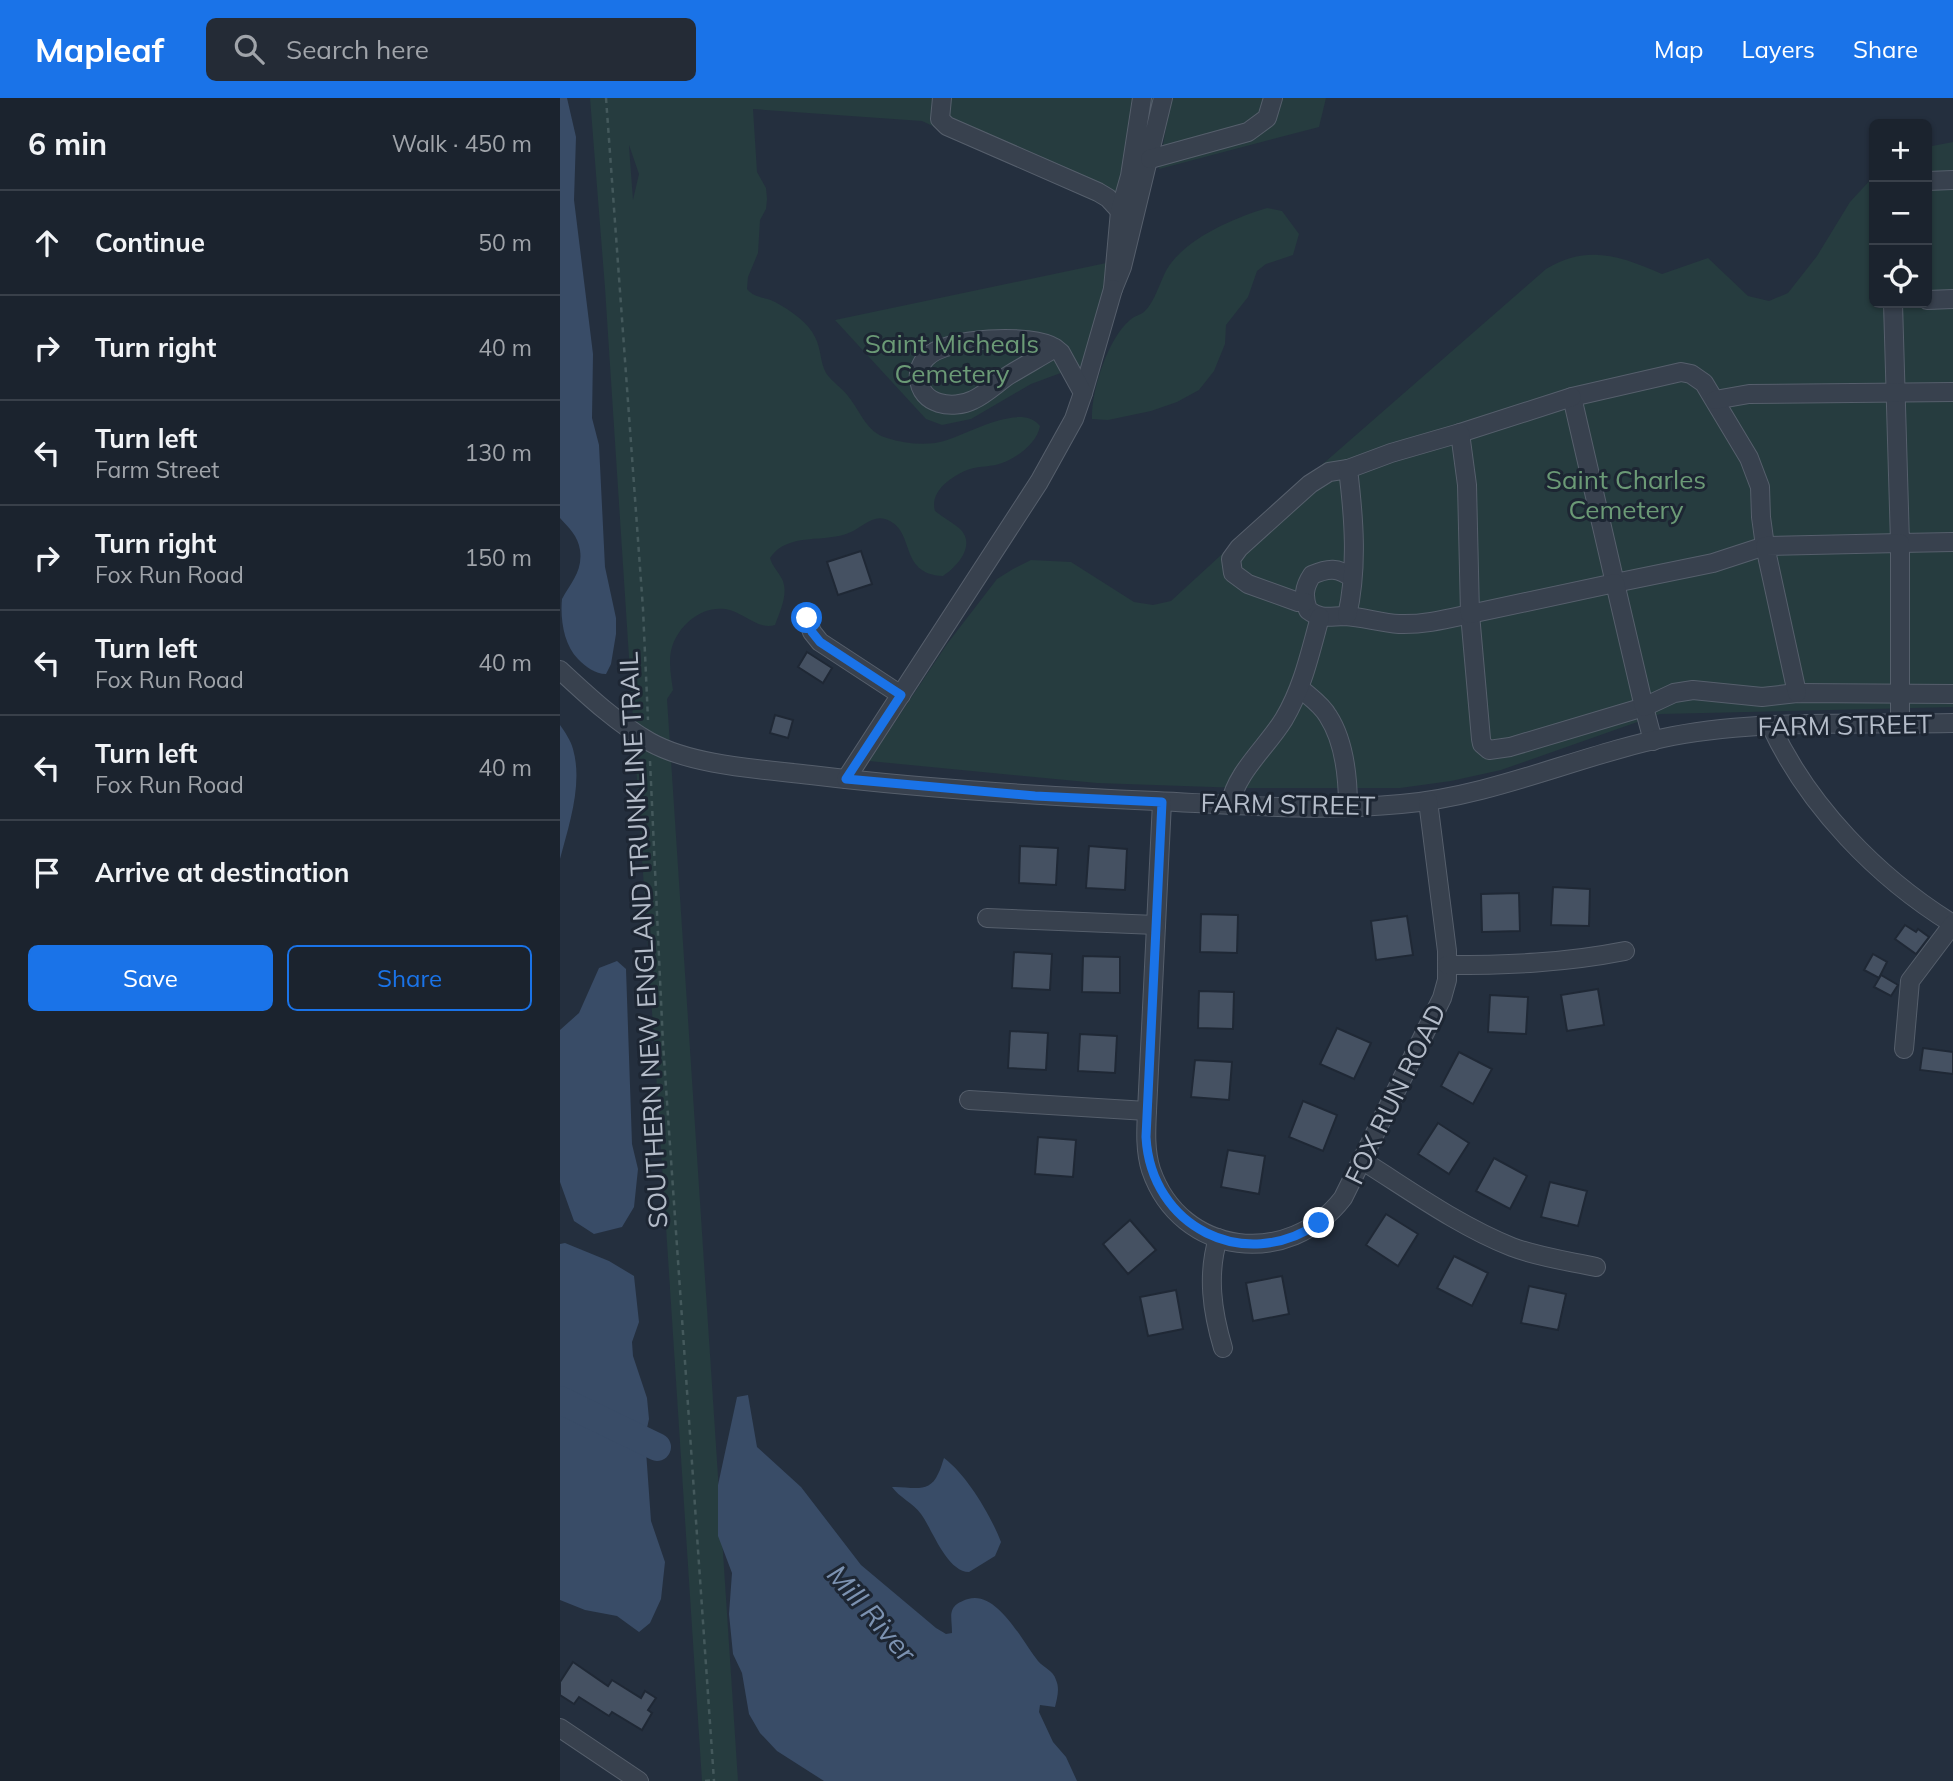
<!DOCTYPE html>
<meta charset="utf-8">
<style>
:root{--surface:#1b232e;--page:#242b36;--text:#f1f3f6;--muted:#a0a4aa;--line:#39404a;--accent:#1a73e8}
body{margin:0;font-family:Mulish,sans-serif;background:var(--page);color:var(--text)}
.controls{position:absolute;right:21px;top:21px;display:grid;overflow:hidden;border-radius:10px;box-shadow:0 2px 5px #0004}
.controls button{width:63px;height:63px;display:grid;place-items:center;padding:0;border:0;border-bottom:2px solid var(--line);background:var(--surface);color:var(--text);font:35px sans-serif}
.stop{position:absolute;width:21px;height:21px;margin:-16px;border:5px solid #1a73e8;border-radius:50%;background:#fff}
.stop.end{background:#1a73e8;border-color:#fff;box-shadow:0 2px 7px #0008}
.list{margin:0;padding:0;list-style:none}
h2{display:flex;justify-content:space-between;align-items:center;height:91px;margin:0;padding:0 28px;font-size:30px}
h2 small{font-size:23px;font-weight:400;color:var(--muted)}
.list li{display:grid;grid-template-columns:46px 1fr auto;gap:21px;align-items:center;box-sizing:border-box;height:105px;padding:0 28px;border-top:2px solid var(--line)}
.list b{display:block;font-size:26px;white-space:nowrap}
.list p{margin:0;font-size:23px;white-space:nowrap;color:var(--muted)}
.list em{font-size:23px;font-style:normal;color:var(--muted)}
.actions{display:flex;gap:14px;padding:21px 28px}
.actions a{flex:1;padding:16px 0;border:2px solid var(--accent);border-radius:10px;text-align:center;font-size:24px;color:var(--accent)}
.actions .main{background:var(--accent);color:#fff}
.icon{flex:none;width:38px;height:38px;fill:none;stroke:currentColor;stroke-width:2;stroke-linecap:round;stroke-linejoin:round}
.map{position:relative;flex:none;width:1393px;height:1683px;overflow:hidden}
header{display:flex;align-items:center;gap:42px;box-sizing:border-box;height:98px;padding:0 35px;background:var(--accent);color:#fff}
header strong{font-size:33px}
nav{display:flex;gap:38px;margin-inline-start:auto;font-size:24px}
.search{width:490px;height:63px;background:var(--page);display:flex;align-items:center;gap:18px;box-sizing:border-box;padding:0 24px;border-radius:10px;color:var(--muted);font-size:26px}
main{display:flex}
aside{flex:1;background:var(--surface)}
.map>svg:first-child{display:block}
.green{fill:#263c3f;fill-rule:evenodd}
.water{fill:#394c67}
.lines{fill:none;stroke-linecap:round;stroke-linejoin:round}
.river{stroke:#394c67;stroke-width:28}
.building{fill:#455162;stroke:#1f2835;stroke-width:2}
.minor-casing{stroke:#565f6c;stroke-width:20}
.path{stroke:#44595c;stroke-width:2.5;stroke-dasharray:5 5;stroke-linecap:butt}
.minor{stroke:#38414e;stroke-width:18}
.route{stroke:#1a73e8;stroke-width:9}
.labels{text-anchor:middle;dominant-baseline:central;stroke-width:6;stroke-linejoin:round;paint-order:stroke}
.park-label{font-size:26px;fill:#6b9a76;stroke:#1d2633}
.street-label{font-size:26px;fill:#b4bcc9;stroke:#1d2633}
.water-label{font-size:28px;font-style:italic;fill:#7c92b1;stroke:#1d2633}
</style>
<header>
<strong>Mapleaf</strong>
<div class="search"><svg class="icon" aria-label="search" viewBox="0 0 24 24"><circle cx="10" cy="10" r="6"/><path d="M15 15l6 6"/></svg>Search here</div>
<nav><a>Map</a><a>Layers</a><a>Share</a></nav>
</header>
<main>
<aside>
<h2>6 min<small>Walk · 450 m</small></h2>
<ul class="list">
<li><svg class="icon" aria-label="ahead" viewBox="0 0 24 24"><path d="M12 20V5M6 11l6-6 6 6"/></svg><div><b>Continue</b></div><em>50 m</em></li>
<li><svg class="icon" aria-label="right" viewBox="0 0 24 24"><path d="M7 20v-9h11M14 6l5 5-5 5"/></svg><div><b>Turn right</b></div><em>40 m</em></li>
<li><svg class="icon" aria-label="left" viewBox="0 0 24 24"><path d="M17 20v-9H6M10 6l-5 5 5 5"/></svg><div><b>Turn left</b><p>Farm Street</p></div><em>130 m</em></li>
<li><svg class="icon" aria-label="right" viewBox="0 0 24 24"><path d="M7 20v-9h11M14 6l5 5-5 5"/></svg><div><b>Turn right</b><p>Fox Run Road</p></div><em>150 m</em></li>
<li><svg class="icon" aria-label="left" viewBox="0 0 24 24"><path d="M17 20v-9H6M10 6l-5 5 5 5"/></svg><div><b>Turn left</b><p>Fox Run Road</p></div><em>40 m</em></li>
<li><svg class="icon" aria-label="left" viewBox="0 0 24 24"><path d="M17 20v-9H6M10 6l-5 5 5 5"/></svg><div><b>Turn left</b><p>Fox Run Road</p></div><em>40 m</em></li>
<li><svg class="icon" aria-label="arrive" viewBox="0 0 24 24"><path d="M6 21V4h12l-3 4 3 4H6"/></svg><div><b>Arrive at destination</b></div></li>
</ul>
<div class="actions"><a class="main">Save</a><a>Share</a></div>
</aside>
<div class="map">
<svg width="1393" height="1683" viewBox="0 0 1393 1683">
<rect width="100%" height="100%" fill="#242f3e"/>
<g class="green">
<path d="M30 0H594L579 82 540 106 362 23 193 11 197 74 206 90 207 101 206 111 200 122 198 155 188 179 187 191C194 200 205 199 215 204 230 212 248 224 255 239 261 250 260 264 266 275 272 284 282 290 288 298 301 314 306 334 327 340 342 345 360 347 375 345 402 341 459 302 480 328 477 345 458 359 442 365 432 369 420 368 410 371 393 377 369 393 375 413 382 419 392 424 399 430 417 446 398 468 383 478 337 476 357 431 325 421 313 417 302 429 291 434 266 446 228 433 210 460 212 468 218 473 222 481 229 495 220 513 215 527 199 533 182 513 165 511 141 508 119 527 112 549 108 562 111 579 113 592L107 601 178 1683H142L45 190ZM69 47 79 76 73 102 69 48Z"/>
<path d="M611 0H766L759 29 599 71Z"/>
<path d="M1393 44V609L1100 616 941 672 891 683 840 690H681L537 685 309 663 387 546 437 481 453 471 471 462 511 464 574 504 593 507 611 503 709 413 986 171C1028 146 1060 158 1102 176L1148 160 1188 198 1209 203 1228 195 1257 158 1290 104 1314 78V205H1367V49Z"/>
<path d="M707 110 722 113 739 136 733 157 706 166 697 173 688 199 666 227 665 246 654 273 639 292 617 304 591 313 548 322 532 321C531 293 548 240 570 222 574 218 580 217 584 214 595 204 600 183 607 171 626 140 674 120 707 110Z"/>
<path d="M551 164 525 266 471 286 411 321 382 327 366 321 275 222Z"/>
</g>
<g class="water">
<path d="M0 0H7L16 39 14 102 33 256 32 320 39 347 45 469 56 520V536L51 566 46 576C35 576 26 569 18 561 4 547 0 521 2 501 11 484 23 473 20 452 18 438 9 430 0 420Z"/>
<path d="M0 627C5 634 11 643 13 651 23 686 9 727 0 761Z"/>
<path d="M57 863 66 871 72 1046 78 1071 74 1109 62 1129 34 1136 14 1123 0 1084V932L19 915 39 870Z"/>
<path d="M5 1145 49 1163 74 1178 79 1224 72 1244 73 1258 87 1300 89 1321 85 1339 91 1423 105 1464 101 1501 90 1525 79 1534 57 1518 25 1512 0 1502V1146Z"/>
<path d="M188 1297 197 1349 241 1389 301 1467 376 1530 386 1536 392 1535C392 1517 386 1508 408 1501 437 1492 462 1543 478 1563 484 1570 493 1572 496 1582 500 1591 497 1600 495 1609L480 1607 479 1614 493 1644 506 1659 517 1683H264L217 1653 200 1635 189 1616 182 1575 173 1556 169 1516 172 1475 158 1438V1387L177 1299Z"/>
<path d="M384 1360C407 1377 431 1418 441 1444L435 1458 409 1474C387 1474 372 1431 361 1416 353 1405 339 1399 332 1389 350 1388 369 1397 378 1376 381 1371 382 1365 384 1360Z"/>
</g>
<g class="lines">
<path class="river" d="M0 1302 97 1349"/>
</g>
<g class="building">
<path d="M301 453 312 486 278 497 267 464Z"/>
<path d="M247 554 272 570 263 585 238 569Z"/>
<path d="M215 617 233 622 228 640 210 635Z"/>
<path d="M460 748 498 750 496 787 459 785Z"/>
<path d="M529 748 567 751 565 792 526 790Z"/>
<path d="M993 789 1030 791 1029 828 991 827Z"/>
<path d="M959 795 960 833 922 834 921 796Z"/>
<path d="M641 816 678 817 677 855 640 854Z"/>
<path d="M847 818 853 857 816 862 811 823Z"/>
<path d="M1345 827 1356 834 1358 831 1369 839 1356 856 1335 841Z"/>
<path d="M454 854 492 856 490 892 452 890Z"/>
<path d="M1313 856 1327 864 1319 880 1304 872Z"/>
<path d="M523 858 560 859V895L522 894Z"/>
<path d="M1321 877 1338 887 1331 898 1314 889Z"/>
<path d="M1038 891 1044 927 1007 933 1001 897Z"/>
<path d="M639 893 674 894 673 931 638 930Z"/>
<path d="M930 897 968 899 966 936 928 934Z"/>
<path d="M777 930 811 945 794 981 760 966Z"/>
<path d="M450 933 488 935 486 972 448 970Z"/>
<path d="M520 936 557 938 555 975 518 973Z"/>
<path d="M1363 950 1393 954V976L1360 972Z"/>
<path d="M899 954 932 971 913 1006 881 988Z"/>
<path d="M635 962 672 964 669 1002 631 999Z"/>
<path d="M743 1003 777 1017 763 1053 729 1039Z"/>
<path d="M878 1025 909 1045 889 1076 858 1056Z"/>
<path d="M478 1039 516 1042 513 1079 475 1076Z"/>
<path d="M668 1052 705 1058 699 1096 661 1089Z"/>
<path d="M934 1060 967 1078 950 1111 916 1093Z"/>
<path d="M990 1084 1027 1093 1018 1128 981 1119Z"/>
<path d="M826 1116 858 1136 838 1168 806 1147Z"/>
<path d="M570 1122 596 1152 568 1176 543 1146Z"/>
<path d="M894 1158 928 1175 912 1208 877 1190Z"/>
<path d="M722 1178 729 1216 693 1223 686 1185Z"/>
<path d="M969 1188 1006 1196 998 1232 961 1225Z"/>
<path d="M616 1192 623 1231 588 1238 580 1199Z"/>
<path d="M13 1564 48 1588 52 1582 81 1600 85 1593 96 1600 88 1612 92 1615 82 1632 52 1614 49 1618 19 1599 14 1606 0 1597V1584Z"/>
</g>
<g class="lines">
<defs>
<g id="minor">
<path d="M382 0 380 21 387 28 538 94 548 100 560 113"/>
<path d="M582 0 570 78 560 113 553 191 562 169 603 0"/>
<path d="M590 61 688 34 707 20 713 0"/>
<path d="M1367 83 1393 82"/>
<path d="M1367 202 1393 201"/>
<path d="M1333 205 1340 445 1393 444"/>
<path d="M1121 274 1131 276 1144 285 1189 360 1200 389 1201 419 1205 448 1153 465 1055 485 1012 299Z"/>
<path d="M523 295 553 191"/>
<path d="M1155 302 1189 296 1393 294"/>
<path d="M900 335 1012 299"/>
<path d="M792 480C778 469 768 470 752 477 744 489 743 498 748 512 761 522 770 518 785 518 803 519 821 525 839 526 863 527 887 521 910 516L921 641 922 646 929 652 950 649 1084 609 1093 643"/>
<path d="M745 504H738L688 486 673 475 671 461 679 450 750 386 769 374 788 371"/>
<path d="M787 518C798 470 794 420 788 371L831 355 900 335 907 387 910 516 1055 485 1084 609 1114 595 1133 592 1202 599 1237 595 1393 596"/>
<path d="M247 520 252 534 260 544 341 597"/>
<path d="M0 572C28 598 57 625 90 644 133 668 202 671 251 677 366 691 481 698 596 703 677 707 760 714 841 706 935 698 1021 656 1113 638 1204 621 1300 627 1393 625"/>
<path d="M741 591C750 599 762 607 768 618 785 644 788 679 788 709"/>
<path d="M1237 595 1205 448 1340 445V626"/>
<path d="M1211 628C1248 708 1318 780 1393 826"/>
<path d="M286 681 479 384 514 321 523 295 501 255 495 250C480 259 464 268 449 277 437 285 426 296 413 302 393 312 360 307 359 280 358 274 361 265 366 260 385 239 472 235 495 250"/>
<path d="M602 704 587 1013C586 1033 585 1053 591 1072 621 1159 729 1170 783 1100L882 900 887 882V853L868 703"/>
<path d="M670 707C676 674 707 649 724 621 743 589 750 555 760 519"/>
<path d="M427 820 596 827"/>
<path d="M887 867C949 867 1004 865 1065 853"/>
<path d="M1344 951 1350 883 1393 826"/>
<path d="M409 1002 587 1013"/>
<path d="M803 1063C851 1093 899 1128 952 1149 978 1159 1008 1163 1036 1169"/>
<path d="M658 1140C647 1177 652 1213 663 1250"/>
<path d="M0 1630 79 1683"/>
</g>
</defs>
<use href="#minor" class="minor-casing"/>
<g class="path">
<path d="M46 0 83 511 88 622"/>
<path d="M90 663 103 946 154 1683"/>
<path d="M145 1683 154 1682"/>
</g>
<use href="#minor" class="minor"/>
</g>
<g class="lines">
<path class="route" d="M247 520 252 534 260 544 341 597 286 681 475 698 602 704 586 1039C591 1129 684 1176 759 1125"/>
</g>
<g class="labels">
<g class="park-label">
<text x="392" y="245">Saint Micheals<tspan x="392" dy="30">Cemetery</tspan></text>
<text x="1066" y="381">Saint Charles<tspan x="1066" dy="30">Cemetery</tspan></text>
</g>
<g class="street-label">
<text transform="translate(1285 627) rotate(-1)">FARM STREET</text>
<text transform="translate(728 706) rotate(1)">FARM STREET</text>
<text transform="translate(83 842) rotate(-93)">SOUTHERN NEW ENGLAND TRUNKLINE TRAIL</text>
<text transform="translate(835 996) rotate(-64)">FOX RUN ROAD</text>
</g>
<g class="water-label">
<text transform="translate(312 1515) rotate(49)">Mill River</text>
</g>
</g>
</svg>
<div class="controls">
<button>+</button>
<button>−</button>
<button><svg class="icon" aria-label="locate" viewBox="0 0 24 24"><circle cx="12" cy="12" r="6"/><path d="M12 2v4M12 18v4M2 12h4M18 12h4"/></svg></button>
</div>
<div class="stop" style="left:247px;top:520px"></div>
<div class="stop end" style="left:759px;top:1125px"></div>
</div>
</main>
